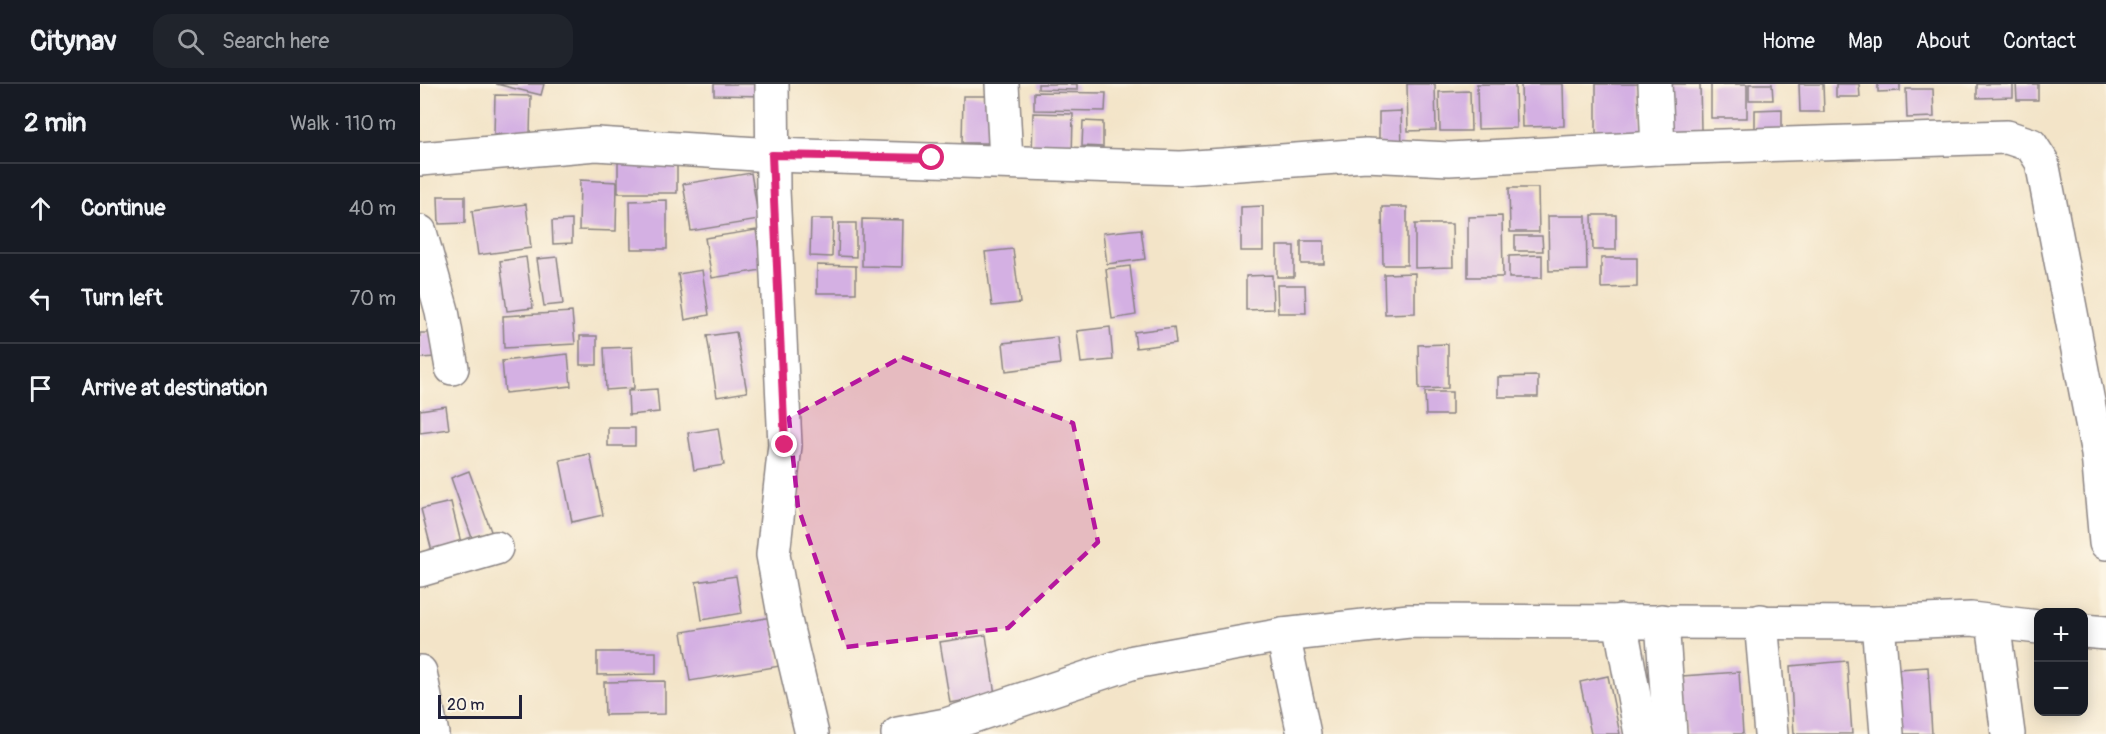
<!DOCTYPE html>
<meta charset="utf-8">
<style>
:root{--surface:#171b24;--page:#20242c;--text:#f1f3f6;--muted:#9ea1a6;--line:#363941}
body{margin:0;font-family:Pangolin,sans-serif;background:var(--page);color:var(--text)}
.controls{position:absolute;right:18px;bottom:18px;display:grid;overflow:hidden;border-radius:12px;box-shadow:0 3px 15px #0003}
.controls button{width:54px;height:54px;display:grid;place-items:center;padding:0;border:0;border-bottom:2px solid var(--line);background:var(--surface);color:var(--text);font:30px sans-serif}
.scale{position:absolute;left:18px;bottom:15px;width:84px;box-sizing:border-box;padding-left:6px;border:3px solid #22223b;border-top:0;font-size:16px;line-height:21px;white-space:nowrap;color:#22223b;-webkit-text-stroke:4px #fcf5e5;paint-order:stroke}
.stop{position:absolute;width:18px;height:18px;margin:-14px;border:4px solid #db2777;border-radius:50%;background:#fff}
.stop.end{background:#db2777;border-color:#fff;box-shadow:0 2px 6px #0008}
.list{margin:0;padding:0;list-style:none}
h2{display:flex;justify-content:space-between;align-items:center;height:78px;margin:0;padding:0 24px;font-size:26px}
h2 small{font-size:20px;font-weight:400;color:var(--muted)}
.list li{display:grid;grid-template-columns:39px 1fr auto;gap:18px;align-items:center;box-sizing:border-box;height:90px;padding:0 24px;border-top:2px solid var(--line)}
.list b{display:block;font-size:22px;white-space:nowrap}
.list em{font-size:20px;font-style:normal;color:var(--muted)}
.icon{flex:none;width:33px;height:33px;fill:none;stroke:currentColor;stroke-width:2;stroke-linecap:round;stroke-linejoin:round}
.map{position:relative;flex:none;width:1686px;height:650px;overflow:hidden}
header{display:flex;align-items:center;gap:36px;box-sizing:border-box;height:84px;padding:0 30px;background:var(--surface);border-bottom:2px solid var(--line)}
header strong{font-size:28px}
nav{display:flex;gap:33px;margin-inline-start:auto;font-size:21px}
.search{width:420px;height:54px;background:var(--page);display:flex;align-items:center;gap:15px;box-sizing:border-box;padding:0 21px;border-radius:18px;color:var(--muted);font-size:22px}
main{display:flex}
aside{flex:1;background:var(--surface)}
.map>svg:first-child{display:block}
.building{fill:#d4b0e3}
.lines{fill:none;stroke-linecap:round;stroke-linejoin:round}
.minor-casing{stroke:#8a8382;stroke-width:36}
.minor{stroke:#fff;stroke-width:33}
.route{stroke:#db2777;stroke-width:8}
.marked{fill:#b5179e;fill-opacity:0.2;stroke:#b5179e;stroke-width:4.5;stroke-dasharray:12 8;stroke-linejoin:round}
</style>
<header>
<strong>Citynav</strong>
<div class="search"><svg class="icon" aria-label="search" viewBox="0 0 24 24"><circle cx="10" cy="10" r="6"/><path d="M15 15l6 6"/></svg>Search here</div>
<nav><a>Home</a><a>Map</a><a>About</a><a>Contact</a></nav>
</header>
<main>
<aside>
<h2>2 min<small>Walk · 110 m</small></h2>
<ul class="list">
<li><svg class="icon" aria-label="ahead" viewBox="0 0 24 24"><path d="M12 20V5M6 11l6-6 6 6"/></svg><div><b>Continue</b></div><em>40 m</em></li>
<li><svg class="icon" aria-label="left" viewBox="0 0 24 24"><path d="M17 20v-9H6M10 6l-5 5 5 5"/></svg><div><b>Turn left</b></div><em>70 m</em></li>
<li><svg class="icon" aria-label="arrive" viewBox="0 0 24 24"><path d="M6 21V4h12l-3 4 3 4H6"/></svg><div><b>Arrive at destination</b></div></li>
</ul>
</aside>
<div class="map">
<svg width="1686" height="650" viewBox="0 0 1686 650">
<rect width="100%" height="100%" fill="#fcf5e5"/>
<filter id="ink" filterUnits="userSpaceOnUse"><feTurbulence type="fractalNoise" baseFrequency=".0167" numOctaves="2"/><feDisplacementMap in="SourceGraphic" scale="12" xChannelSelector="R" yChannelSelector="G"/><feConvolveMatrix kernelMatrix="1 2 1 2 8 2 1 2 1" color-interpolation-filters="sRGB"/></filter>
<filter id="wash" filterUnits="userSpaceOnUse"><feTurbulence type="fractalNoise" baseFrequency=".008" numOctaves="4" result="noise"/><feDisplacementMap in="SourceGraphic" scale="24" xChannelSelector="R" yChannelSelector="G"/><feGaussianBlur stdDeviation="1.35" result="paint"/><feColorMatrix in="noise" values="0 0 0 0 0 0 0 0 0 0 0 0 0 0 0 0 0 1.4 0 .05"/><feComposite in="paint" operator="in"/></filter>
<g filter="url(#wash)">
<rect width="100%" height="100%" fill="#f3e4c8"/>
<g id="blocks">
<g class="building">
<path d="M76 0H124L121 11Z"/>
<path d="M294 0H346V12L294 11Z"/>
<path d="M618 0H657V6L618 5Z"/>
<path d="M987 0H1015L1016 46 988 47Z"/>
<path d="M1057 0H1095L1096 44 1058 45Z"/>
<path d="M1101 0H1143L1144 42 1102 43Z"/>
<path d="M1176 0H1221L1222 52H1176Z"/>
<path d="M1249 0H1280L1281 46 1250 47Z"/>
<rect x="1291" y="0" width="36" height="34"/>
<path d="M1329 0H1352L1353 16H1329Z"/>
<path d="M1379 0H1403L1404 28H1380Z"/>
<path d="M1416 0H1439L1440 13H1416Z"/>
<path d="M1458 0H1480V7L1458 8Z"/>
<path d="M1557 0H1593V13L1557 14Z"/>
<path d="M1596 0H1618V16H1597Z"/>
<path d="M1486 5H1513L1514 33 1487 34Z"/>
<path d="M1050 7 1051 47H1020L1019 8Z"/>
<path d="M614 8 686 9 685 27 614 26Z"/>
<path d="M75 11 111 12 110 51 74 50Z"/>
<path d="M543 12H578L577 59H542Z"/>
<path d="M1362 25V52L1335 53V26Z"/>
<path d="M981 27 982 64 959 65V28Z"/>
<path d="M613 29 653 30 652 76 612 75Z"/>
<path d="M663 37 683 38V63L662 62Z"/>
<rect x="198" y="78" width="59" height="31"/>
<path d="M331 89 339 136 271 147 263 100Z"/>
<path d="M160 96 197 98 196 147 159 146Z"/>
<path d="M1089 104H1118L1119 148H1090Z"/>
<path d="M18 112H45V139L19 140Z"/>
<path d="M247 116V165H211L210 117Z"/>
<path d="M106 120 111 164 58 171 52 127Z"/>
<path d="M843 122V167H821V123Z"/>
<path d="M962 123H987V181H963Z"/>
<path d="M1172 131H1196V166H1173Z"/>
<path d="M1082 132 1083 193H1048V133Z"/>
<path d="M1128 132H1166L1167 186 1129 187Z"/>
<path d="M391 135H413L412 173 390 172Z"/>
<path d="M442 135 483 136 482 183 442 182Z"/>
<path d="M152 136V159L133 160 132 137Z"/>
<path d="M419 139H436V173L418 172Z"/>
<path d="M995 140H1032L1033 183 995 184Z"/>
<path d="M721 145 725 175 687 180 683 149Z"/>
<path d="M336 146 342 186 292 194 285 154Z"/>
<path d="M1095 152H1122L1123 167H1095Z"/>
<rect x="881" y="157" width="23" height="23"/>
<rect x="857" y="162" width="17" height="31"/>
<path d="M593 165 600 219 572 222 565 168Z"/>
<path d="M1122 171V194H1089V172Z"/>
<path d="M106 173 113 224 87 227 80 177Z"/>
<path d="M137 173 143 220 124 222 117 175Z"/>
<path d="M1181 174H1217V203L1181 204Z"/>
<path d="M397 181 436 182V209H397Z"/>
<path d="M710 182 716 231 692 235 686 185Z"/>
<path d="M282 186 289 231 265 236 258 190Z"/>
<path d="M995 189V229L965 230 964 190Z"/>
<path d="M852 191 853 225 826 226V192Z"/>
<path d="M857 201H885L886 229H858Z"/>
<path d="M152 228 155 260 84 264 83 232Z"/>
<path d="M690 243 693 276 661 279 657 247Z"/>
<path d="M754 243 756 259 716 264 714 248Z"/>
<path d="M316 248 327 308 297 313 287 252Z"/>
<path d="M0 249H15L16 273 0 274Z"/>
<rect x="160" y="252" width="17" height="29"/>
<path d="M637 253 640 280 586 287 583 259Z"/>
<path d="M1028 260V304L999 305 998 261Z"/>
<path d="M212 263 214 304 186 306 184 264Z"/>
<path d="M148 270 151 302 85 309 82 277Z"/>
<path d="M1118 292V313H1078V293Z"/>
<path d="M237 305 239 328 209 331 208 307Z"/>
<path d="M1005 308H1032V331H1006Z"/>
<path d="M26 322 29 345 0 349V326Z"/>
<rect x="188" y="344" width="27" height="18"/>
<path d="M298 344 304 381 274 386 268 349Z"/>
<path d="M170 370 183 431 152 438 140 376Z"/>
<path d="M49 387 72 450 53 457 31 394Z"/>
<path d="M31 418 42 463 13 471 1 425Z"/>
<path d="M316 492 322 529 282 536 276 498Z"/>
<path d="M352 533 360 582 270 597 262 548Z"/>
<path d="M566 551 575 611 530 619 520 558Z"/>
<path d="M177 568H236V590L177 591Z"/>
<path d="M1427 577 1432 650H1374L1370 582Z"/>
<path d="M1508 583 1512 650H1483L1479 585Z"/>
<path d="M1319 588 1323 650H1266L1262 592Z"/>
<path d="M1188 592 1200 650H1171L1160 598Z"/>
<path d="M245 597V630L185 631 184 598Z"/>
</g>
</g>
</g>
<g filter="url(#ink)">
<use href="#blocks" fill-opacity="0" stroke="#8a8382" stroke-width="1.5"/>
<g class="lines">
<defs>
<g id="minor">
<path d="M352 0 353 106 365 361 353 471 365 536 392 650"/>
<path d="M582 0 586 77"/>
<path d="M1235 0 1238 64"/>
<path d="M0 75 176 60 353 71 761 84 946 71 1029 75 1238 64 1587 53 1611 61 1622 78 1678 370 1686 459"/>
<path d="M0 148 22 227 32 284"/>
<path d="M0 486 76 464"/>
<path d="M1200 537 1221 650"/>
<path d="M1242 537 1250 650"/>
<path d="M1341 537 1351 650"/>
<path d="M1573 538 1588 650"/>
<path d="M1458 539 1467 650"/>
<path d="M1664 547 1686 549"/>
<path d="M863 551 884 650"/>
<path d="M0 588 12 650"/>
<path d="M478 650 526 641 714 578 863 551 989 537 1458 539 1551 535 1618 543"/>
</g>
</defs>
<use href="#minor" class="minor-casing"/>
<use href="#minor" class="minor"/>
</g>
</g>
<g class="lines" filter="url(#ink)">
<path class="route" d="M365 361 352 71 512 74"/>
</g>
<path class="marked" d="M482 273 653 339 678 458 588 544 426 563 378 423 369 334Z"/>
</svg>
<div class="controls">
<button>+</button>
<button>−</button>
</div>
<div class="scale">20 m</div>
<div class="stop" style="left:512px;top:74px"></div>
<div class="stop end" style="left:365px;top:361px"></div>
</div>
</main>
